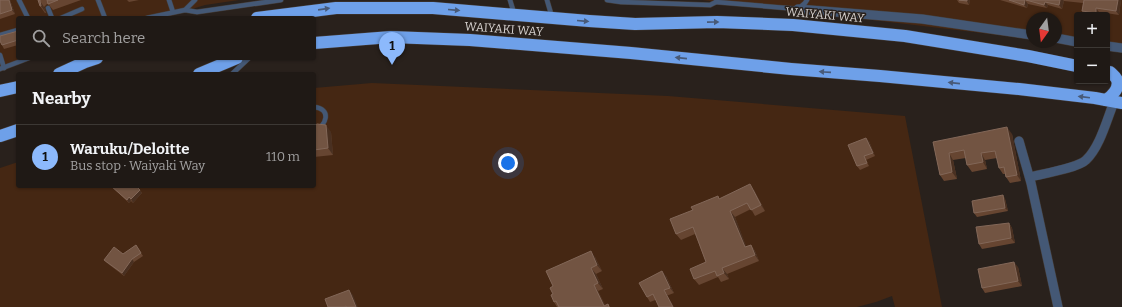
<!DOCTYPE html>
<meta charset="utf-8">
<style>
:root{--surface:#1f1915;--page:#27221e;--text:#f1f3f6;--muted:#a1a0a0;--line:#3c3834;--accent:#8cb9fc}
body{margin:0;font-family:Bitter,serif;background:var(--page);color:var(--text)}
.controls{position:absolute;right:12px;top:12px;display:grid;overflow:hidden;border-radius:4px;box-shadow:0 1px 3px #0004}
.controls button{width:36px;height:36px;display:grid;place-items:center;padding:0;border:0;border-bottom:1px solid var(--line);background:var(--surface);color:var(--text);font:20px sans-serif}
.compass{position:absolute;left:1026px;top:12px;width:36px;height:36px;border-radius:50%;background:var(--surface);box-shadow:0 1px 3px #0004;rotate:194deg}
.you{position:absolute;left:508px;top:163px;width:14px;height:14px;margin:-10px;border:3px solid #fff;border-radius:50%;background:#1a73e8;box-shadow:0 0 0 6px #1a73e833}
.badge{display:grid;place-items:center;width:26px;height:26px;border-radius:50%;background:var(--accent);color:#111;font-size:13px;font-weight:700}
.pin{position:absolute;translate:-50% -33px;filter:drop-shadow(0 1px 2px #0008)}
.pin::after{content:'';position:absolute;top:21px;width:14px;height:12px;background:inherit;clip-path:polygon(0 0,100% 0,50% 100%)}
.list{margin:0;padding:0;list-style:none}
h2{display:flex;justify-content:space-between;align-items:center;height:52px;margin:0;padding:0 16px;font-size:17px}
h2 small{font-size:13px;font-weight:400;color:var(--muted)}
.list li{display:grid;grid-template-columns:26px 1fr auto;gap:12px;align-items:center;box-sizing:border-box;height:64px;padding:0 16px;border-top:1px solid var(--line)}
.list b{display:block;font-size:15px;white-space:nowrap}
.list p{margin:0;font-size:13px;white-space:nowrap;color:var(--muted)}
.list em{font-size:13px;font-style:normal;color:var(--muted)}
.icon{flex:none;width:22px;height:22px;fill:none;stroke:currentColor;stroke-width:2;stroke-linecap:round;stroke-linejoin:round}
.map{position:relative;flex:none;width:1122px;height:307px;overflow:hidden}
.search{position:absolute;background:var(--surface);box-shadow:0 1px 3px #0004;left:16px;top:16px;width:300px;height:44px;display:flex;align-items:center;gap:10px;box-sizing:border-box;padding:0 14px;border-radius:4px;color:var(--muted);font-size:15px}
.panel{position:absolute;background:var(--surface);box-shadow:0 1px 3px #0004;left:16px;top:72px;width:300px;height:116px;border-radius:4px}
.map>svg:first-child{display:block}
.green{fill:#452713}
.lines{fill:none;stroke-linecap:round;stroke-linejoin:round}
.lane-casing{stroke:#453d38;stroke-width:5.5}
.street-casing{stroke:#453d38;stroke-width:10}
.highway-casing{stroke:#453d38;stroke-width:13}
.lane{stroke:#445875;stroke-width:4.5}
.street{stroke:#445875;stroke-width:9}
.highway{stroke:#6ea0e9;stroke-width:12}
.wall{fill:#664531}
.shaded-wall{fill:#493021}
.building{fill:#725442;stroke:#826758}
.oneway{fill:#485a78}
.labels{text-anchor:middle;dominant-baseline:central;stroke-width:3;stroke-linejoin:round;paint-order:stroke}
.street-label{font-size:12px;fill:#d6d1ce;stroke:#29211c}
</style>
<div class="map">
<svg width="1122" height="307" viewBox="0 0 1122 307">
<rect width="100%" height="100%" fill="#29211c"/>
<g class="green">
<path d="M0 0H239L205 5 163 18H18V58H34L0 68Z"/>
<path d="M702 0H1122V50L1107 48V15H1077V45L1056 42V18H1032V39Z"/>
<path d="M372 83 668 96 905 116 942 307H895L892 296 876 302 857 307H0V168L18 162V186H314V88Z"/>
</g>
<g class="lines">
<defs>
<g id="lane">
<path d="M19 0 28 18"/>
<path d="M98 0 105 18"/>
<path d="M169 0 173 12"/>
<path d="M510 0 514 13"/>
<path d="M547 0 552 17"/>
<path d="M607 0 621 2 710 5 716 2 717 0"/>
<path d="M716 2 798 9 805 3 807 0"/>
<path d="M48 8 52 18"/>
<path d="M185 10 197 12 281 0"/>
<path d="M61 18 82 9"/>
<path d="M147 18 185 10 195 0"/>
<path d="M0 35 18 30"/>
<path d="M0 55 4 68"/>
<path d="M0 69 29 58"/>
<path d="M232 74 249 58"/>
<path d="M314 107C332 109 327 125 314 131"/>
</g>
<g id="street">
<path d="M798 9 922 19 1032 35"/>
<path d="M1056 38 1077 42"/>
<path d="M1107 46 1122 48"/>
<path d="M1019 141 1031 183 1058 307"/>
<path d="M1030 177C1042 174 1078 168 1086 160 1100 147 1107 119 1114 102"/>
</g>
<g id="highway">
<path d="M257 18 336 8H433L589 21 635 24 717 22 793 25 905 36 1028 56 1077 66"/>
<path d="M314 43 391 37 470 40 631 53 791 69 880 76 1019 89 1095 98 1122 103"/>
<path d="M59 74 85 62 97 58"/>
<path d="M199 74 237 58"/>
<path d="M0 91 18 87"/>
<path d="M1106 100C1112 96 1120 88 1117 80 1116 77 1112 74 1110 72"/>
<path d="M0 136 18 130"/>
</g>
</defs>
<use href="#lane" class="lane-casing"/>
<use href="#street" class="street-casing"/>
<use href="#highway" class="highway-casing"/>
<use href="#lane" class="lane"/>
<use href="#street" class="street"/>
<use href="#highway" class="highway"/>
</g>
<g class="wall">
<path d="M0 0H10L15 14 0 19Z"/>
<path d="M38 0H81L53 10 49 5 47 4 44 7 46 13H45L40 6Z"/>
<path d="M127 0H139L129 2Z"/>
<path d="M957 0H970L969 5 959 3Z"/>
<path d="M1000 0H1121L1119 15 1099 12 1098 15H1085L1082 11 1083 3 1064 1 1062 9 1048 5 1047 8 1028 4 1027 8Z"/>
<path d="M18 31V45L4 49 2 45Z"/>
<path d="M314 126 331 132 333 155 314 157Z"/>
<path d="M1012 134 1021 181 1010 183 1006 177 1005 174H1003L999 168 997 158 985 160 987 169 972 172 967 165 966 158 953 160 957 179 944 181 940 175 933 142Z"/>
<path d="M869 141 875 156 866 160 869 166 860 170 857 166Z"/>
<path d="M111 186 140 190 142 193 133 203 131 201 129 203 114 189Z"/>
<path d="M754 190 765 211 755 216 751 209 735 217 746 247 751 245 755 251 759 261 727 274 729 279 721 282 718 277 699 285 694 279 706 262 695 234 681 240 676 234 693 210 720 199Z"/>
<path d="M1003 195 1005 199 1008 211 977 217 974 213Z"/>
<path d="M1009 223 1012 228 1015 243 982 249 979 244Z"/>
<path d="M136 245 143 256 134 262 124 276 107 263 104 260 123 254Z"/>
<path d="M595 257 602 271 596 274 603 289 598 291 605 305 608 304 610 307H557L554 302 553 294V286Z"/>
<path d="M1018 267 1022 286 985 293 982 288Z"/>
<path d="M666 276 674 293 650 302 647 297Z"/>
</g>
<g class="shaded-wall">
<path d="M9 0H10L15 14 12 10Z"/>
<path d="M967 0H970L969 5 967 1Z"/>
<path d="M1025 0 1028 4 1027 8 1024 5Z"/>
<path d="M1060 0H1063L1064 1 1062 9 1059 5Z"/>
<path d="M1118 0H1121L1119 15 1116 11Z"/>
<path d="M40 1 44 7 46 13 41 6Z"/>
<path d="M1045 2 1048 5 1047 8 1044 5Z"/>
<path d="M1096 8 1099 12 1098 15H1097L1096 13Z"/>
<path d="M326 125 331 132 333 155 328 148Z"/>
<path d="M1007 127 1012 134 1021 181 1017 175Z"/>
<path d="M866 138 869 141 875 156 873 153Z"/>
<path d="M949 153 953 160 957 179 952 172Z"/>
<path d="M981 153 985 160 987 169 983 162Z"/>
<path d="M750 184 754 190 765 211 761 205Z"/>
<path d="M140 190 142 193 133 203 131 199Z"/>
<path d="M1003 195 1005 199 1008 211 1005 208Z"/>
<path d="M129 197 131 201 129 203 127 200Z"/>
<path d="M730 211 735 217 749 253 745 247Z"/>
<path d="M1009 223 1012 228 1015 243 1011 238Z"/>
<path d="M751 245 755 251 759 261 755 255Z"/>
<path d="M591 251 595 257 602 271 597 265Z"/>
<path d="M132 259 134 262 124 276 122 273Z"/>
<path d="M1014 262 1018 267 1022 286 1018 281Z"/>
<path d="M591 268 596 274 603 289 598 283Z"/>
<path d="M722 268 727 274 729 279 724 273Z"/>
<path d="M662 271 666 276 674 293 670 288Z"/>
<path d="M594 285 598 291 606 307H605Z"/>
<path d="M349 290 353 295 358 307H356Z"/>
<path d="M664 290 668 296 674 307H673Z"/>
</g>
<g class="building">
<path d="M0 0H9L12 10 0 14Z"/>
<path d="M38 0H40V1L41 6H40Z"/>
<path d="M47 0H58L48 4Z"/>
<path d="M959 0H967V1Z"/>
<path d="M1009 0H1025L1024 5Z"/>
<path d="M1026 0H1060L1059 5 1045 2 1044 5Z"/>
<path d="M1084 0H1118L1116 11 1096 8V13L1082 11Z"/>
<path d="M18 31V40L2 45 0 41V36Z"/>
<path d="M317 124 326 125 328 148 314 150V126Z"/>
<path d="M1007 127 1017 175 1006 177 1004 167 999 168 995 151 981 153 983 162 967 165 964 150 949 153 952 172 940 175 933 142Z"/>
<path d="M866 138 873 153 864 156 867 163 857 166 848 145Z"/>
<path d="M750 184 761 205 751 210 747 203 730 211 745 247 751 245 755 255 722 268 724 273 717 276 715 271 694 279 690 269 706 262 693 227 676 234 670 219 693 210 691 207 718 196 719 199Z"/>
<path d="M111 186H136L140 190 131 199 129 197 127 200Z"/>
<path d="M1003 195 1005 208 974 213 972 201Z"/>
<path d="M1009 223 1011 238 979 244 976 227Z"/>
<path d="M136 245 141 253 132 259 122 273 104 260 114 247 123 254Z"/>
<path d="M591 251 597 265 591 268 598 283 594 285 604 306 608 304 609 307H559L556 301 554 302 551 295 553 294 550 288 553 286 546 271Z"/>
<path d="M1014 262 1018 281 982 288 978 269Z"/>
<path d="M662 271 670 288 664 290 673 307H659L653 294 647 297 639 283Z"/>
<path d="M349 290 356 307H346V306L344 307H328L325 299Z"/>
</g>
<defs><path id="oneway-solid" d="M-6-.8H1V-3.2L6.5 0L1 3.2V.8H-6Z"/></defs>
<g class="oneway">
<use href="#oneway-solid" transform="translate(324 9) rotate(-8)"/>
<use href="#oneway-solid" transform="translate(454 10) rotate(5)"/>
<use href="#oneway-solid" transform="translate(583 21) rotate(5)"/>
<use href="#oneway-solid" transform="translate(713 22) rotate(-1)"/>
<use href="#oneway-solid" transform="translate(681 58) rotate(-174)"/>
<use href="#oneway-solid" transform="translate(825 72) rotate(-176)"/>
<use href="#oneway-solid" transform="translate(954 83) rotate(-174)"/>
<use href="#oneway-solid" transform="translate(1084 97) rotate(-173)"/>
</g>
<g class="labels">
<g class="street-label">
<text transform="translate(825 15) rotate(5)">WAIYAKI WAY</text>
<text transform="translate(504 29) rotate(4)">WAIYAKI WAY</text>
</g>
</g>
</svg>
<div class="controls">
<button>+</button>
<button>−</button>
</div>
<svg class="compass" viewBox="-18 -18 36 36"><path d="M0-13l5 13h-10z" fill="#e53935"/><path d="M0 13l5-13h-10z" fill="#a1a0a0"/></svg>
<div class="you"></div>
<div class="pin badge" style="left:392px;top:65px">1</div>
<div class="search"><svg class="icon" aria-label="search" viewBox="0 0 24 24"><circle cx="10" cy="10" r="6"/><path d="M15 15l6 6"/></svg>Search here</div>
<section class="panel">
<h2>Nearby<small></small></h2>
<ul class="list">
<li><span class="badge">1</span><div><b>Waruku/Deloitte</b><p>Bus stop · Waiyaki Way</p></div><em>110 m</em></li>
</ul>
</section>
</div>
